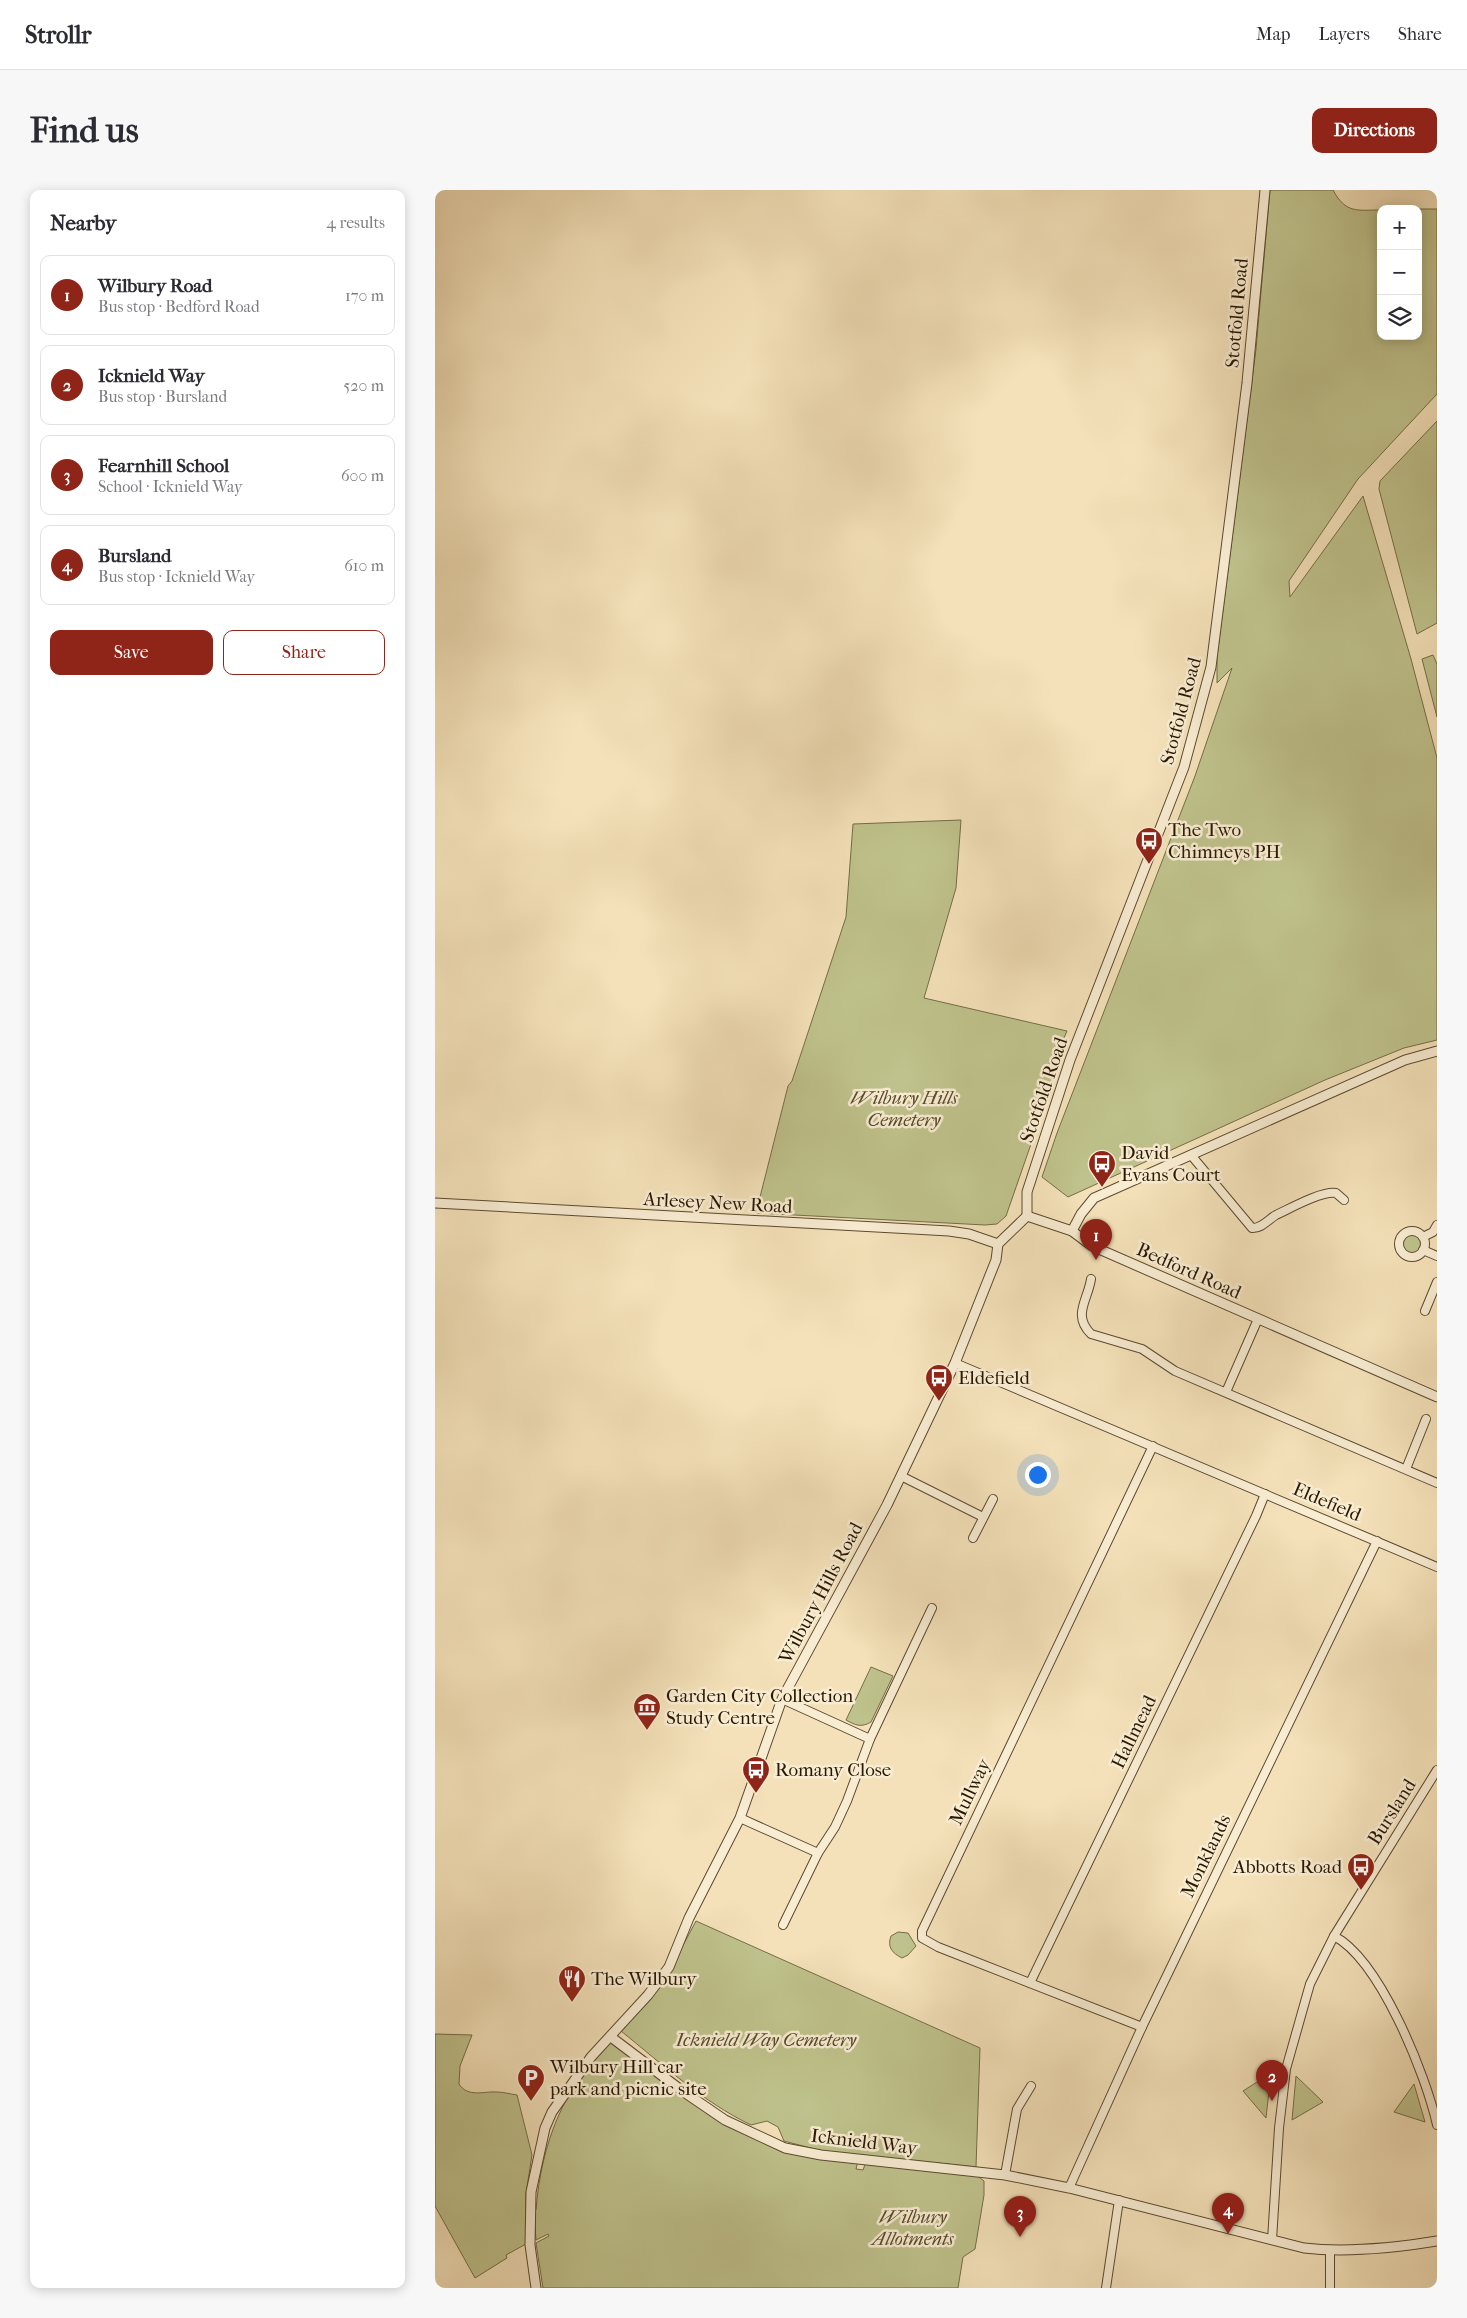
<!DOCTYPE html>
<meta charset="utf-8">
<style>
:root{--surface:#fff;--page:#f7f7f7;--text:#2b2b33;--muted:#7c7c81;--line:#e1e1e2;--accent:#8f2418}
body{margin:0;font-family:"IM FELL French Canon",serif;background:var(--page);color:var(--text)}
.controls{position:absolute;right:15px;top:15px;display:grid;overflow:hidden;border-radius:10px;box-shadow:0 2px 12px #0003}
.controls button{width:45px;height:45px;display:grid;place-items:center;padding:0;border:0;border-bottom:1px solid var(--line);background:var(--surface);color:var(--text);font:25px sans-serif}
.you{position:absolute;left:602px;top:1284px;width:18px;height:18px;margin:-12px;border:4px solid #fff;border-radius:50%;background:#1a73e8;box-shadow:0 0 0 8px #1a73e833}
.badge{display:grid;place-items:center;width:32px;height:32px;border-radius:50%;background:var(--accent);color:#fff;font-size:16px;font-weight:700}
.pin{position:absolute;translate:-50% -41px;filter:drop-shadow(0 1px 2px #0008)}
.pin::after{content:'';position:absolute;top:26px;width:18px;height:15px;background:inherit;clip-path:polygon(0 0,100% 0,50% 100%)}
.list{margin:0;padding:0;list-style:none}
h2{display:flex;justify-content:space-between;align-items:center;height:65px;margin:0;padding:0 20px;font-size:21px}
h2 small{font-size:16px;font-weight:400;color:var(--muted)}
.list li{display:grid;grid-template-columns:32px 1fr auto;gap:15px;align-items:center;box-sizing:border-box;height:80px;margin:0 10px 10px;padding:0 10px;border:1px solid var(--line);border-radius:10px}
.list b{display:block;font-size:19px;white-space:nowrap}
.list p{margin:0;font-size:16px;white-space:nowrap;color:var(--muted)}
.list em{font-size:16px;font-style:normal;color:var(--muted)}
.actions{display:flex;gap:10px;padding:15px 20px}
.actions a{flex:1;padding:11px 0;border:1px solid var(--accent);border-radius:10px;text-align:center;font-size:18px;color:var(--accent)}
.actions .main{background:var(--accent);color:#fff}
.icon{flex:none;width:28px;height:28px;fill:none;stroke:currentColor;stroke-width:2;stroke-linecap:round;stroke-linejoin:round}
.map{position:relative;flex:none;width:1002px;height:2098px;overflow:hidden;border-radius:10px}
header{display:flex;align-items:center;gap:30px;box-sizing:border-box;height:70px;padding:0 25px;background:var(--surface);border-bottom:1px solid var(--line)}
header strong{font-size:24px}
nav{display:flex;gap:28px;margin-inline-start:auto;font-size:18px}
.intro{display:flex;align-items:center;justify-content:space-between;box-sizing:border-box;height:120px;padding:0 30px}
h1{margin:0;font-size:35px}
.button{padding:12px 22px;border-radius:10px;background:var(--accent);color:#fff;font-size:18px;font-weight:700}
main{display:flex;gap:30px;padding:0 30px}
aside{flex:1;background:var(--surface);border-radius:10px;box-shadow:0 2px 12px #0003}
.map>svg:first-child{display:block}
.green{fill:#bfc28c;stroke:#746d46}
.lines{fill:none;stroke-linecap:round;stroke-linejoin:round}
.minor-casing{stroke:#5c4a2e;stroke-width:10}
.tertiary-casing{stroke:#5c4a2e;stroke-width:11}
.minor{stroke:#f8ecd2;stroke-width:8}
.tertiary{stroke:#f8ecd2;stroke-width:9}
.labels{text-anchor:middle;dominant-baseline:central;stroke-width:5;stroke-linejoin:round;paint-order:stroke}
.street-label{font-size:19px;fill:#291800;stroke:#f8ecd2}
.poi-label{font-size:19px;fill:#291800;stroke:#f8ecd2;text-anchor:start}
.park-label{font-size:19px;font-style:italic;fill:#564b2a;stroke:#f8ecd2}
</style>
<header>
<strong>Strollr</strong>
<nav><a>Map</a><a>Layers</a><a>Share</a></nav>
</header>
<div class="intro"><h1>Find us</h1><a class="button">Directions</a></div>
<main>
<aside>
<h2>Nearby<small>4 results</small></h2>
<ul class="list">
<li><span class="badge">1</span><div><b>Wilbury Road</b><p>Bus stop · Bedford Road</p></div><em>170 m</em></li>
<li><span class="badge">2</span><div><b>Icknield Way</b><p>Bus stop · Bursland</p></div><em>520 m</em></li>
<li><span class="badge">3</span><div><b>Fearnhill School</b><p>School · Icknield Way</p></div><em>600 m</em></li>
<li><span class="badge">4</span><div><b>Bursland</b><p>Bus stop · Icknield Way</p></div><em>610 m</em></li>
</ul>
<div class="actions"><a class="main">Save</a><a>Share</a></div>
</aside>
<div class="map">
<svg width="1002" height="2098" viewBox="0 0 1002 2098">
<rect width="100%" height="100%" fill="#f4e1b9"/>
<filter id="stains"><feTurbulence type="fractalNoise" baseFrequency=".004" numOctaves="4"/><feColorMatrix values="0 0 0 0 .2 0 0 0 0 .09 0 0 0 0 .02 0 0 0 .5 -.17"/></filter>
<radialGradient id="worn" r=".72"><stop offset=".6" stop-color="#630" stop-opacity="0"/><stop offset="1" stop-color="#630" stop-opacity=".3"/></radialGradient>
<g class="green">
<path d="M835 0H898C911 24 922 20 946 20V146H983V19H1002V204L923 289 854 391 855 407 928 306 976 469 1002 568V850L969 858 890 890 633 1007 607 987 622 943 760 586 797 478 782 493V467L821 159Z"/>
<path d="M1002 231V433L982 444 944 299 945 291Z"/>
<path d="M998 465 1002 474V527L987 469Z"/>
<path d="M526 630 521 698 489 808 632 841C627 854 620 861 614 874L620 885 571 1026 562 1034 550 1035 321 1023 353 896 357 891 411 727 418 634Z"/>
<circle cx="977" cy="1053" r="10"/>
<path d="M436 1477 458 1486 436 1532C426 1538 420 1535 411 1530Z"/>
<path d="M261 1731 545 1858 541 1977 387 1961 349 1951 343 1937 332 1931 316 1935C268 1912 227 1874 186 1841L236 1778Z"/>
<path d="M463 1742 473 1743 481 1756 473 1765 467 1768C457 1763 452 1757 456 1746Z"/>
<path d="M0 1844 37 1845 25 1876 24 1894C33 1908 49 1901 62 1902 68 1902 75 1904 82 1905L97 1965 91 2003V2054L71 2065 72 2068 40 2088 0 2016Z"/>
<path d="M177 1850 330 1953 423 1971 421 1979 428 1980 431 1972 540 1984 549 1991V2005L540 2059 528 2067 523 2098H108L101 2053 114 2046 113 2044 101 2050 99 2022 101 2020C106 1954 129 1895 177 1850Z"/>
<path d="M836 1883 831 1928 808 1901Z"/>
<path d="M861 1886 888 1912 857 1930Z"/>
<path d="M979 1894 990 1932 959 1922Z"/>
</g>
<g class="lines">
<defs>
<g id="minor">
<path d="M756 965 817 1038C826 1039 834 1029 841 1025 856 1018 886 1001 901 1003L909 1010"/>
<circle cx="977" cy="1054" r="13"/>
<path d="M988 1047 998 1042 1002 1035"/>
<path d="M988 1060 1002 1066"/>
<path d="M656 1089C653 1110 637 1125 656 1144L707 1159 740 1181 1002 1293"/>
<path d="M990 1121 1002 1092"/>
<path d="M520 1173 1002 1377"/>
<path d="M791 1202 823 1129"/>
<path d="M971 1279 991 1229"/>
<path d="M466 1286 548 1327"/>
<path d="M538 1348 558 1309"/>
<path d="M347 1509 435 1549"/>
<path d="M305 1628 383 1663"/>
<path d="M348 1735 383 1663 400 1637 412 1611 435 1549 497 1418"/>
<path d="M899 1746C945 1770 991 1885 1002 1935"/>
<path d="M595 1793 821 1326 830 1304"/>
<path d="M707 1837 503 1757 487 1748V1741L718 1256"/>
<path d="M570 1985 582 1919 596 1896"/>
<path d="M634 1998 707 1837 942 1351"/>
<path d="M837 2050 844 1938 851 1879 875 1794 899 1746 1002 1580"/>
<path d="M895 2060V2098"/>
<path d="M671 2098 684 2010"/>
</g>
<g id="tertiary">
<path d="M0 1013 514 1041 534 1044 563 1054"/>
<path d="M592 1026V1002L635 870 749 577 776 477 812 193 830 0"/>
<path d="M592 1026 637 1041 657 1056 1002 1207"/>
<path d="M637 1041 646 1024 659 1008 970 870 1002 861"/>
<path d="M176 1847 246 1900 290 1930 350 1958 386 1965 570 1985 634 1998 869 2058C912 2063 959 2058 1002 2051"/>
<path d="M101 2098 95 2055 96 2002 110 1938 117 1922 156 1867 213 1805 234 1777 254 1728 305 1628 347 1509 452 1315 520 1173 561 1070 563 1054 592 1026"/>
</g>
</defs>
<use href="#minor" class="minor-casing"/>
<use href="#tertiary" class="tertiary-casing"/>
<use href="#minor" class="minor"/>
<use href="#tertiary" class="tertiary"/>
</g>
<defs>
<symbol id="bus-pin" viewBox="-11 -11 22 30"><path d="M0 17L-7.5 6A9.5 9.5 0 1 1 7.5 6Z" fill="#8f2418" stroke="#f8ecd2"/><path d="M-5-6H5V4H4V6H2V4H-2V6H-4V4H-5ZM-3.5-4V0h7V-4ZM-3.5 1.2v1.5H-2V1.2ZM2 1.2v1.5H3.5V1.2Z" fill="#fff"/></symbol>
<symbol id="museum-pin" viewBox="-11 -11 22 30"><path d="M0 17L-7.5 6A9.5 9.5 0 1 1 7.5 6Z" fill="#8f2418" stroke="#f8ecd2"/><path d="M0-6L6-3V-2H-6V-3ZM-5-1h2V3h-2ZM-1-1h2V3h-2ZM3-1h2V3H3ZM-6 4H6V6H-6Z" fill="#fff"/></symbol>
<symbol id="restaurant-pin" viewBox="-11 -11 22 30"><path d="M0 17L-7.5 6A9.5 9.5 0 1 1 7.5 6Z" fill="#8f2418" stroke="#f8ecd2"/><path d="M-5-6h1v4h1v-4h1v4h1v-4h1v5L-1.5 .5V6h-2V.5L-5-1ZM5-6V6H3V1.5H1.5Q1.5-4 5-6Z" fill="#fff"/></symbol>
<symbol id="parking-pin" viewBox="-11 -11 22 30"><path d="M0 17L-7.5 6A9.5 9.5 0 1 1 7.5 6Z" fill="#8f2418" stroke="#f8ecd2"/><path d="M-3.5-5.5H1a3.5 3.5 0 0 1 0 7H-1V5.5H-3.5ZM-1-3.4V-.6H.8a1.4 1.4 0 0 0 0-2.8Z" fill="#fff"/></symbol>
</defs>
<g fill-rule="evenodd">
<use href="#bus-pin" x="698" y="635" width="32" height="43"/>
<use href="#bus-pin" x="651" y="958" width="32" height="43"/>
<use href="#bus-pin" x="488" y="1172" width="32" height="43"/>
<use href="#museum-pin" x="196" y="1501" width="32" height="43"/>
<use href="#bus-pin" x="305" y="1564" width="32" height="43"/>
<use href="#bus-pin" x="910" y="1661" width="32" height="43"/>
<use href="#restaurant-pin" x="121" y="1773" width="32" height="43"/>
<use href="#parking-pin" x="80" y="1872" width="32" height="43"/>
</g>
<g class="labels">
<g class="street-label">
<text transform="translate(802 123) rotate(-85)">Stotfold Road</text>
<text transform="translate(746 521) rotate(-75)">Stotfold Road</text>
<text transform="translate(609 900) rotate(-71)">Stotfold Road</text>
<text transform="translate(283 1013) rotate(3)">Arlesey New Road</text>
<text transform="translate(754 1081) rotate(24)">Bedford Road</text>
<text transform="translate(892 1312) rotate(23)">Eldefield</text>
<text transform="translate(386 1403) rotate(-62)">Wilbury Hills Road</text>
<text transform="translate(699 1542) rotate(-64)">Hallmead</text>
<text transform="translate(535 1602) rotate(-64)">Mullway</text>
<text transform="translate(957 1622) rotate(-58)">Bursland</text>
<text transform="translate(771 1666) rotate(-64)">Monklands</text>
<text transform="translate(429 1952) rotate(7)">Icknield Way</text>
</g>
<g class="poi-label">
<text x="733" y="640">The Two<tspan x="733" dy="22">Chimneys PH</tspan></text>
<text x="686" y="963">David<tspan x="686" dy="22">Evans Court</tspan></text>
<text x="523" y="1188">Eldefield</text>
<text x="231" y="1506">Garden City Collection<tspan x="231" dy="22">Study Centre</tspan></text>
<text x="340" y="1580">Romany Close</text>
<text x="907" y="1677" text-anchor="end">Abbotts Road</text>
<text x="156" y="1789">The Wilbury</text>
<text x="115" y="1877">Wilbury Hill car<tspan x="115" dy="22">park and picnic site</tspan></text>
</g>
<g class="park-label">
<text x="469" y="908">Wilbury Hills<tspan x="469" dy="22">Cemetery</tspan></text>
<text x="331" y="1850">Icknield Way Cemetery</text>
<text x="478" y="2027">Wilbury<tspan x="478" dy="22">Allotments</tspan></text>
</g>
</g>
<rect width="100%" height="100%" filter="url(#stains)"/>
<rect width="100%" height="100%" fill="url(#worn)"/>
</svg>
<div class="controls">
<button>+</button>
<button>−</button>
<button><svg class="icon" aria-label="layers" viewBox="0 0 24 24"><path d="M12 4l9 5-9 5-9-5zM3 14l9 5 9-5"/></svg></button>
</div>
<div class="you"></div>
<div class="pin badge" style="left:661px;top:1070px">1</div>
<div class="pin badge" style="left:837px;top:1911px">2</div>
<div class="pin badge" style="left:585px;top:2047px">3</div>
<div class="pin badge" style="left:793px;top:2044px">4</div>
</div>
</main>
